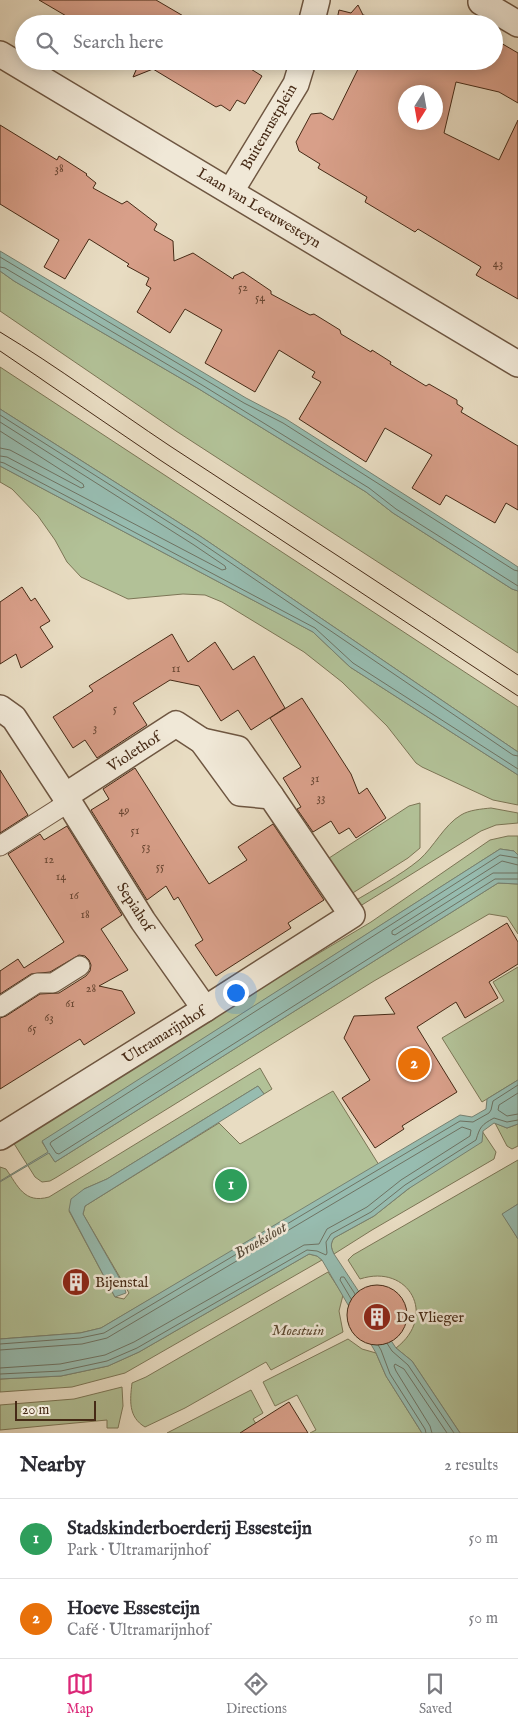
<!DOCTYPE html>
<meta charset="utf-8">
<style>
:root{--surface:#fff;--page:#f2f2f3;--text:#2b2b33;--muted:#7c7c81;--line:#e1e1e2;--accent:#db2777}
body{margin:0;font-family:"IM FELL English",serif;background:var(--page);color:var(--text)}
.compass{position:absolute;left:398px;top:85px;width:45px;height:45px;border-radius:50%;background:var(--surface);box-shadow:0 2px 12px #0003;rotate:191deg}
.scale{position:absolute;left:15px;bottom:12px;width:81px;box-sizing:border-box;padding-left:5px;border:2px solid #462a16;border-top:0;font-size:14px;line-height:18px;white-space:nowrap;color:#462a16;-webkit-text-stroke:4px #f0e8d7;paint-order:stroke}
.you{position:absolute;left:235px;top:992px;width:18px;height:18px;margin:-12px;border:4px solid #fff;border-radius:50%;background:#1a73e8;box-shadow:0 0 0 8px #1a73e833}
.badge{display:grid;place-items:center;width:32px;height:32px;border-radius:50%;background:var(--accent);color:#fff;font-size:16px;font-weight:700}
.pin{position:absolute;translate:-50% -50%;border:2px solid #fff;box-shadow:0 1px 5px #0006}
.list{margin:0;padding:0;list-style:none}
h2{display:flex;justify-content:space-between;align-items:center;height:65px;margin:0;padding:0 20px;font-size:21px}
h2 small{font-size:16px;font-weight:400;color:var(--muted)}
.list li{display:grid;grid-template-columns:32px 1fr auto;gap:15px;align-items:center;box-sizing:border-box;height:80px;padding:0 20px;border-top:1px solid var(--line)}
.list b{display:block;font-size:19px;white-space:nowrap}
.list p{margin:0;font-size:16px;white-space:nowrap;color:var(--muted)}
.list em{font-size:16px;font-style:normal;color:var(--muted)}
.icon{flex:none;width:28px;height:28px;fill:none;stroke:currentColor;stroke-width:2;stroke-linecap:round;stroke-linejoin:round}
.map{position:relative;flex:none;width:518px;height:1433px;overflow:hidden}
.search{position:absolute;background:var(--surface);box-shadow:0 2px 12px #0003;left:15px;right:15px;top:15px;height:55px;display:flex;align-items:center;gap:12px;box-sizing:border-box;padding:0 18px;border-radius:28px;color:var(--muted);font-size:19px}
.sheet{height:225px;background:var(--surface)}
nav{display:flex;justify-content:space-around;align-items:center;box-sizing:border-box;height:70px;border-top:1px solid var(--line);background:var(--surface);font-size:14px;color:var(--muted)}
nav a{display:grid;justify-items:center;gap:2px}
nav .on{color:var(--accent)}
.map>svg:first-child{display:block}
.green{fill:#b2c197;stroke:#7c7656}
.water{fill:#97bcb0;stroke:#778272}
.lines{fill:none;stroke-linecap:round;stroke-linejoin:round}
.shore{stroke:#6e7363;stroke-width:1}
.building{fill:#d89f89;stroke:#462a16;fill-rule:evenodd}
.pedestrian-casing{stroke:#6e5641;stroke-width:21}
.minor-casing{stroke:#6e5641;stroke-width:28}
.pedestrian{stroke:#f0e8d7;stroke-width:19}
.minor{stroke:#f0e8d7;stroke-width:25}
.tram{stroke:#462a16;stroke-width:1}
.labels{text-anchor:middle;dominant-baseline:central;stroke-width:5;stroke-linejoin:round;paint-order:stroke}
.number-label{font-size:12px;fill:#6a4733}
.street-label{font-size:15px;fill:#462a16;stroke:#f0e8d7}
.poi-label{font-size:15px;fill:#462a16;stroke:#f0e8d7;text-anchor:start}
.park-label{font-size:15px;font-style:italic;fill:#5c4830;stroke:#f0e8d7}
.water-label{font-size:16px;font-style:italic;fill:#5a4e3c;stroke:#f0e8d7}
</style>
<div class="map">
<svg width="518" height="1433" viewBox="0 0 518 1433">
<rect width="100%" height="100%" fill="#e8dcc2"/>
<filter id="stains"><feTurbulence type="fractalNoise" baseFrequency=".004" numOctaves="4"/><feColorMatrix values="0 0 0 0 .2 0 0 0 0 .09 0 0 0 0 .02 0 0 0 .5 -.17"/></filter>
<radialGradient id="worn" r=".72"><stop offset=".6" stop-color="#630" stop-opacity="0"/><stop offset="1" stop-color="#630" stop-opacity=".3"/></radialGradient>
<g class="green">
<path d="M0 271 14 281 199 389 366 492 393 513 512 589 518 591V653L176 431 0 311Z"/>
<path d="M0 367 518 707V752L200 536 0 409Z"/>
<path d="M0 466 313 632 350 667 518 775V805L493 800 422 767 416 763 387 726 342 682 304 652 222 602 205 595 183 594 128 599 81 577 67 562 55 540 38 516 12 489 0 482Z"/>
<path d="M420 803V848L408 858 348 896 326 860 409 806Z"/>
<path d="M491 808 518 813V823L496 825 481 831 357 908 353 902C373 890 401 875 419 860 434 847 444 825 461 815 469 810 481 809 491 808Z"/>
<path d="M508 836H518V855L514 851 500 849 42 1142 55 1162 498 883 518 884V934L507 917 489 914 374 981 57 1177 50 1181 42 1182 35 1177 13 1142 222 1011 371 922 490 840Z"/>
<path d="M518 967V1080L482 1102 442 1038 504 1001 493 982Z"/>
<path d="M260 1068 272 1089 264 1094 258 1086 107 1179 84 1189 69 1211 115 1297 124 1299 129 1293 83 1214 85 1206 219 1123 240 1144 333 1091 379 1165 101 1328 80 1333 0 1339V1167L6 1169C18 1186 24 1204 49 1197Z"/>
<path d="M495 1123 507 1128 518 1124V1146L512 1149 507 1146Z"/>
<path d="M482 1131 496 1152 494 1159 372 1230 334 1254C331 1248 330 1244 334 1238L374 1216Z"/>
<path d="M518 1160V1204L503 1214 518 1239V1433H460L412 1361 396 1348C438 1316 409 1263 360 1279L348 1260 353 1255Z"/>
<path d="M309 1254 317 1256 322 1260 125 1373 72 1387 0 1392V1379L61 1376 108 1366 139 1352Z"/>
<path d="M328 1272 343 1295 339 1311 343 1332 271 1370 266 1362 185 1408 145 1427C128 1417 130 1400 132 1383L146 1377Z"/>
<path d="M348 1339 362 1349 376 1353 386 1376 422 1433H310L316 1430 297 1395 275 1406 263 1382Z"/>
<path d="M122 1387 123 1406 118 1428H107V1420L0 1430V1405L74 1399Z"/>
<path d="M251 1390 263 1413 253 1419 262 1433H167Z"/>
</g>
<g class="water">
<path d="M0 251 246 398 286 419 509 561 518 567V591L512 589 393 513 366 492 199 389 14 281 0 271Z"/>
<path d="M0 409 200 536 518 752V775L350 667 313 632 0 466Z"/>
<path d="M500 849 514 851 518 855V884L498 883 55 1162 49 1153 0 1182V1181L48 1152 42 1141Z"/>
<path d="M518 1080V1124L507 1128 494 1123 483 1131 482 1142 408 1189 374 1216 334 1238C330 1244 331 1248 334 1254L396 1348 412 1361 460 1433H422L386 1376 376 1353 322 1260 317 1256 309 1254 139 1352 108 1366 61 1376 0 1379V1339L80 1333 101 1328 460 1115 472 1117 486 1109 487 1099Z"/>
<path d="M258 1086 264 1094 85 1206 83 1214 124 1286 126 1293 115 1297 69 1210 71 1199 84 1189 107 1179Z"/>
<path d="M518 1204V1239L502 1214Z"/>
</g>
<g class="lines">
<g class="shore">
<path d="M0 257 244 403 283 423 514 570 518 571"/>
<path d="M0 267 5 268 202 385 369 488 396 509 518 586"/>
<path d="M0 415 197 540 513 755 518 756"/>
<path d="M0 422 194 545 225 566 226 569 222 570 7 457 0 456"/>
<path d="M0 431 83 484 84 487 81 488 10 450 0 448"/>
<path d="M0 462 4 463 315 628 353 663 518 769"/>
<path d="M518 858 500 855 51 1142 50 1144 56 1153 59 1154 495 879H518"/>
<path d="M518 865 502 861 392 931V934L395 935 493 873H518"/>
<path d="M518 1093 499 1105 498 1110 507 1116 518 1114"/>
<path d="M0 1344 80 1338 104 1333 460 1121 473 1122 489 1113 491 1110 493 1101 518 1085"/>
<path d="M0 1350 82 1344 107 1338 462 1127 471 1130 470 1136 401 1180 367 1207 327 1229 319 1244 304 1245 134 1342 105 1355 60 1364 0 1368"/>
<path d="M0 1374 61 1371 107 1361 137 1348 307 1250 317 1251 326 1255 327 1253 326 1242 331 1234 371 1212 405 1185 476 1140C480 1127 481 1125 494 1118L507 1122 518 1120"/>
<path d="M426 1433 425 1429 390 1374 381 1350 340 1280 341 1277H344L392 1351 408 1365 454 1433"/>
<path d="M432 1433 430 1426 396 1371 394 1366 395 1364 404 1369 447 1433"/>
</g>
</g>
<g class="building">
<path d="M39 0H156L197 24H70L68 17Z"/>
<path d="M358 5 363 15 404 24H336L339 10 351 13Z"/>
<path d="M494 39 518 53V103L499 92 456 82 444 133 499 160 518 120V299L476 275 481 267 418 229 415 232 365 202 367 197 318 168 320 164 299 151 296 142 311 114 321 113 333 120 362 61H494ZM406 92H436V122H406Z"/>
<path d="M140 61H238L262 76 245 104 237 100 230 111 221 105 216 107 153 69 133 77Z"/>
<path d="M0 125 57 160 59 156 87 174 86 175 96 183 93 188 122 204 127 201 157 224 154 230 173 241 174 261 193 253 233 279 234 276 243 272 271 291V294L310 315 314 314 340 330 341 334 371 352 372 350 391 362 390 364 426 386 429 384 457 400V404L463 408 461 412 518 446V510L506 503 495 523 446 495 440 505 412 488 432 455 385 428 366 462 299 419 321 382 312 377 315 372 279 350 255 392 205 363 222 330 185 309 170 333 137 312 151 288 146 285 149 278 127 266 129 264 89 239 65 279 44 267 59 240 0 204Z"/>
<path d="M22 587 31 601 35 598 50 621 40 627 53 647 21 668 16 654 0 664V602Z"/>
<path d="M172 634 188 662 215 642 233 670 254 656 285 708 251 730 238 710 221 721 199 686 170 680 133 703 147 725 97 758 85 740 73 748 53 717 93 691 89 686Z"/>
<path d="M302 698 351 774 359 794 367 788 386 818 356 838 349 828 339 834 331 821 313 832 297 809 301 807 283 778 301 767 270 718Z"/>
<path d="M135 768 209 884 247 860 238 847 273 824 324 900 288 923 291 928 216 976 195 945 203 940 178 897 174 900 166 886 147 900 91 810 109 799 103 789Z"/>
<path d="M0 770 28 815 0 833Z"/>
<path d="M67 826 122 915 101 929 128 970 99 986 122 991 135 1013 84 1045 80 1039 0 1089V1018L6 1016 40 994 59 993 86 976 90 971 91 965 89 960 85 956 79 955 50 972 31 974 0 994V971L18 959 24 968 64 942 8 854 40 834 44 840Z"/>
<path d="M507 923 518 942V964L489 982 498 998 465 1018 456 1002 417 1027 457 1092 402 1126 404 1129 375 1148 342 1098 370 1080 344 1038 354 1016 395 1014 385 998Z"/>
<circle cx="377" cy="1315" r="30"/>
<path d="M289 1402 308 1433H240Z"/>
</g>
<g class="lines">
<defs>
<g id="pedestrian">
<path d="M0 846 69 802"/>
<path d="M0 1007 37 983H53L80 966"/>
</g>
<g id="minor">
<path d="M481 2 518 24"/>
<path d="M311 24 317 0"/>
<path d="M0 54 518 364"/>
<path d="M231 191 296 84 303 61"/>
<path d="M0 708 14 718 65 796 143 921 205 1009"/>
<path d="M202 741 238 749 271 796"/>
<path d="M0 1137 205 1009 352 915 271 796 240 793 202 741 176 724 65 796"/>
</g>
</defs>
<use href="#pedestrian" class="pedestrian-casing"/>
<use href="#minor" class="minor-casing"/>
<use href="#pedestrian" class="pedestrian"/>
<use href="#minor" class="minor"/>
<g class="tram">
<path d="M0 332C58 367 113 408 170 446 286 522 403 598 518 675"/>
<path d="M0 351 160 460 518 696"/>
</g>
</g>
<defs>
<symbol id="building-disc" viewBox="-11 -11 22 22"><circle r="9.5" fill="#8f2418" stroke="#f0e8d7"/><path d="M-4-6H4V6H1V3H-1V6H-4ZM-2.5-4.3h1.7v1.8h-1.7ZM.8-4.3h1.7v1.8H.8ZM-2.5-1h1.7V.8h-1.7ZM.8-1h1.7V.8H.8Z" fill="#fff"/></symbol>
</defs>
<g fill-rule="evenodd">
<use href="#building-disc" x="60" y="1266" width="32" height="32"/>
<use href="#building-disc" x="361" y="1301" width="32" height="32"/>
</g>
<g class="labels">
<g class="number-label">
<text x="59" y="168">38</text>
<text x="498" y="263">43</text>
<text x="243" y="287">52</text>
<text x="260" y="297">54</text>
<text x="176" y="668">11</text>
<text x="115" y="708">5</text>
<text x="95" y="727">3</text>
<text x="315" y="778">31</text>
<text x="321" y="797">33</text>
<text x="124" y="810">49</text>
<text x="135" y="830">51</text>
<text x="146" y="846">53</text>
<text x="49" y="859">12</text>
<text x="160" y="866">55</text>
<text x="61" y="876">14</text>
<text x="74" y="895">16</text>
<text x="85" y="914">18</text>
<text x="91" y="988">28</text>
<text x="70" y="1003">61</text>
<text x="49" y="1017">63</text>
<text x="32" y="1028">65</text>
</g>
<g class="street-label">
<text transform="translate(269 127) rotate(-60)">Buitenrustplein</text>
<text transform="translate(259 208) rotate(31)">Laan van Leeuwesteyn</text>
<text transform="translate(134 752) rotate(-33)">Violethof</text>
<text transform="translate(135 907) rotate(57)">Sepiahof</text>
<text transform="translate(164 1035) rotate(-32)">Ultramarijnhof</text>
</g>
<g class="poi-label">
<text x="95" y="1282">Bijenstal</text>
<text x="396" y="1317">De Vlieger</text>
</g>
<g class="park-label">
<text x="298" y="1330">Moestuin</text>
</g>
<g class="water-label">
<text transform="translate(261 1241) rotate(-31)">Broeksloot</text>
</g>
</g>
<rect width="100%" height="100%" filter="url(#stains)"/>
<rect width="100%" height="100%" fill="url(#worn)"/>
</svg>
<svg class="compass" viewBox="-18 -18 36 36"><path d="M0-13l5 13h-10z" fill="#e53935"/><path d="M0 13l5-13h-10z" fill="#7c7c81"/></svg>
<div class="scale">20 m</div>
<div class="you"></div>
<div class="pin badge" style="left:231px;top:1185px;background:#2e9e5b">1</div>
<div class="pin badge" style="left:414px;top:1064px;background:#e8710a">2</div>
<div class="search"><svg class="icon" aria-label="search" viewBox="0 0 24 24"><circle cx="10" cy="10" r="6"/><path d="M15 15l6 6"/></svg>Search here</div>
</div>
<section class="sheet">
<h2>Nearby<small>2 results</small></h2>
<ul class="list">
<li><span class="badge" style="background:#2e9e5b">1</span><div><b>Stadskinderboerderij Essesteijn</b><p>Park · Ultramarijnhof</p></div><em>50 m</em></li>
<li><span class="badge" style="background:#e8710a">2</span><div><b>Hoeve Essesteijn</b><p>Café · Ultramarijnhof</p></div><em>50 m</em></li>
</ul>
</section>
<nav>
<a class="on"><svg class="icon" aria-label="map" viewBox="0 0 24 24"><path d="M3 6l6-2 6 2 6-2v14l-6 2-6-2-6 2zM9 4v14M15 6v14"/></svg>Map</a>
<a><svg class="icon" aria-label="directions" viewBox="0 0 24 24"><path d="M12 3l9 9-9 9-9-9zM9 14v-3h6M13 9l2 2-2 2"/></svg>Directions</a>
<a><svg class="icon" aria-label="saved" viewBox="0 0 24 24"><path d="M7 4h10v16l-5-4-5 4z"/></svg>Saved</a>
</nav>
